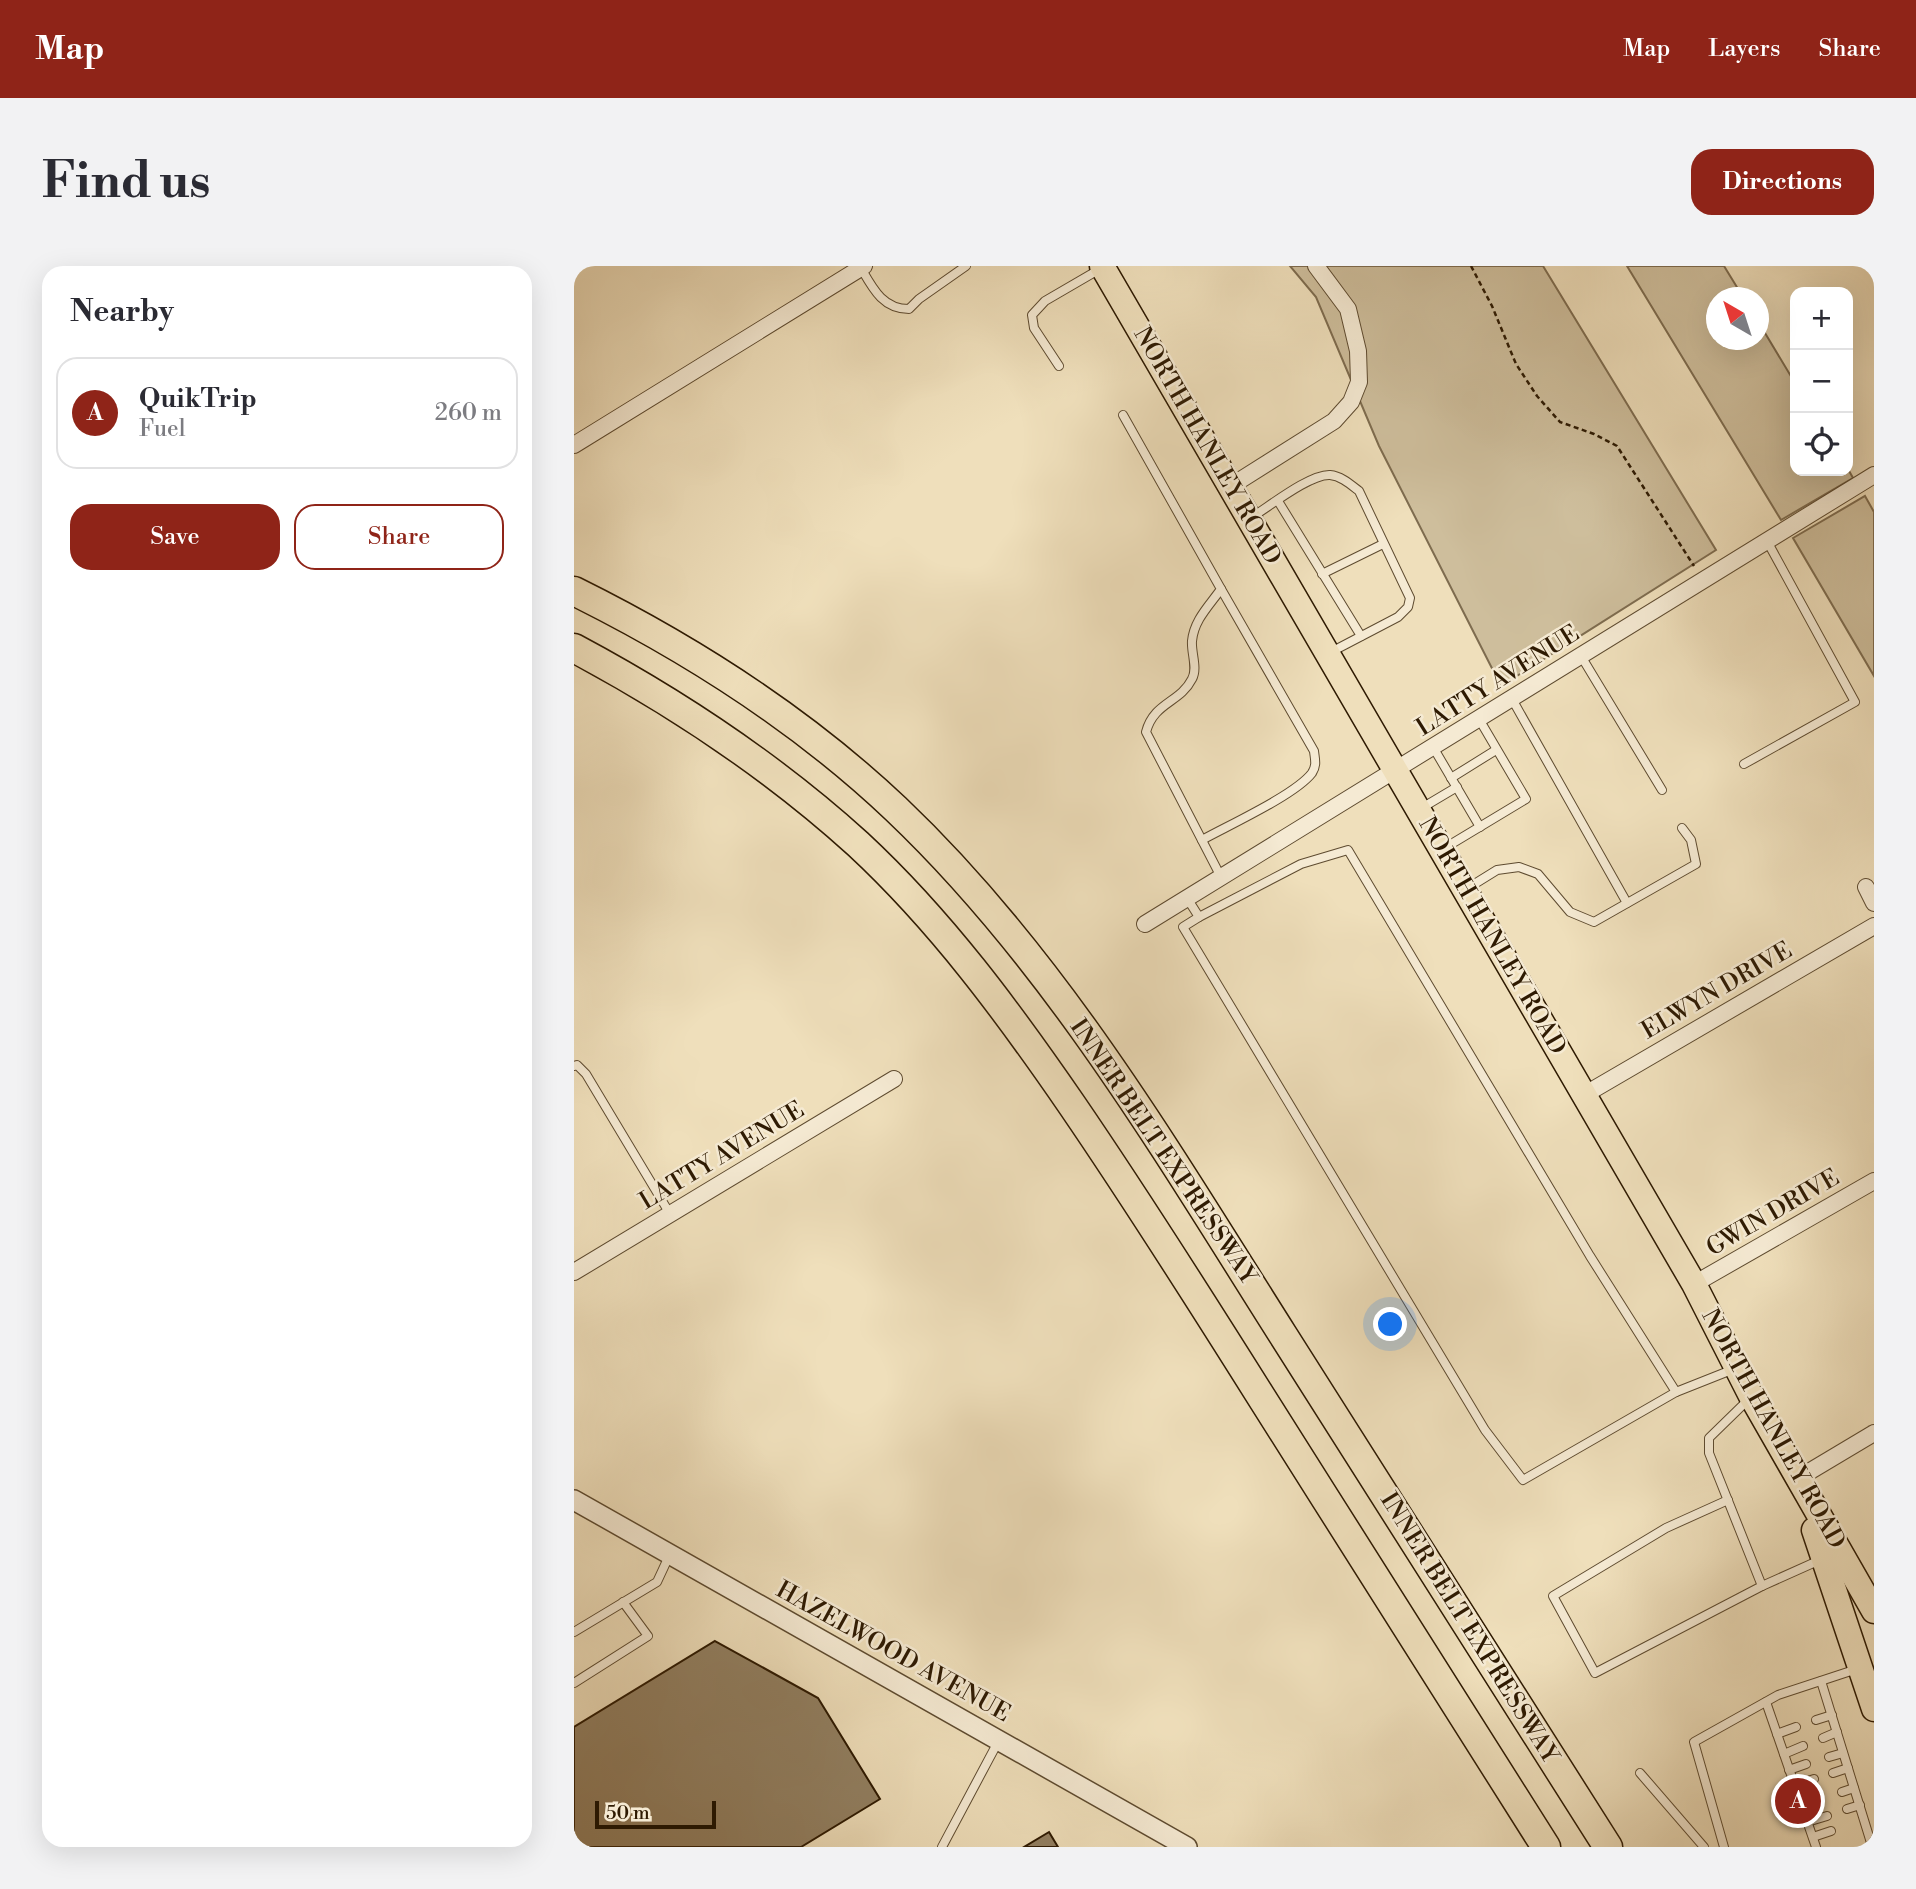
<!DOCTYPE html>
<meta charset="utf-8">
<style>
:root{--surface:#fff;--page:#f2f2f3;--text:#2b2b33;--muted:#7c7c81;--line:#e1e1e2;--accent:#8f2418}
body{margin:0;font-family:"Libre Bodoni",serif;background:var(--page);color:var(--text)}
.controls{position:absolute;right:21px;top:21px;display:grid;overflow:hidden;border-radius:14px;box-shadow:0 7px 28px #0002}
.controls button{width:63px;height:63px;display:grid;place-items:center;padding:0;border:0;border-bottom:2px solid var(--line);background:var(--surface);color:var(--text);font:35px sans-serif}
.compass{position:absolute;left:1132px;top:21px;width:63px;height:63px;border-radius:50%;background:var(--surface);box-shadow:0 7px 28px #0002;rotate:321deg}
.scale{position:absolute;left:21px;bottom:18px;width:121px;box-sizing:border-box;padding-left:7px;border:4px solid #2e1a02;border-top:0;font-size:19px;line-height:24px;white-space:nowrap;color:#2e1a02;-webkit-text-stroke:5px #f5ead3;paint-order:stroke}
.you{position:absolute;left:817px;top:1059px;width:24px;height:24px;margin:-18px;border:5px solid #fff;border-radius:50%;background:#1a73e8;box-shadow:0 0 0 10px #1a73e833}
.badge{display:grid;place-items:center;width:46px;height:46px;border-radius:50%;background:var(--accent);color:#fff;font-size:23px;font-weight:700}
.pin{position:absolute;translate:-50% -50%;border:4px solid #fff;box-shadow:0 2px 7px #0006}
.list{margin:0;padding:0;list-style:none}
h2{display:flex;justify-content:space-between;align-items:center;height:91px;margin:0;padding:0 28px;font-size:30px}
h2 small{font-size:23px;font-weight:400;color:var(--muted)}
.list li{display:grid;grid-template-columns:46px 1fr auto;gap:21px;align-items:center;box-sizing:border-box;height:112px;margin:0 14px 14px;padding:0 14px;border:2px solid var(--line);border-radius:21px}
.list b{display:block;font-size:26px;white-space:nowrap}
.list p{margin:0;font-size:23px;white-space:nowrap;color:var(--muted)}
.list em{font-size:23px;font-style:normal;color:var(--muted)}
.actions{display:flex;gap:14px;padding:21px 28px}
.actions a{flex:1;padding:16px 0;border:2px solid var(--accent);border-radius:21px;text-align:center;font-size:24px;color:var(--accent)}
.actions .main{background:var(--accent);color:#fff}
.icon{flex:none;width:38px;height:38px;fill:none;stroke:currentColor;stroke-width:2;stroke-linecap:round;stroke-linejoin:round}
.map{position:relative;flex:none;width:1300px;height:1581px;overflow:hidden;border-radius:21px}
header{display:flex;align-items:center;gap:42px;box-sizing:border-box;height:98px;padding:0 35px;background:var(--accent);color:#fff}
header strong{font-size:33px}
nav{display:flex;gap:38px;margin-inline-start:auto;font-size:24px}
.intro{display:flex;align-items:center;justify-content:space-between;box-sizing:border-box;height:168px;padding:0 42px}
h1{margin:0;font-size:49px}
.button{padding:18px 32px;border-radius:21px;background:var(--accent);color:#fff;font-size:24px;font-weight:700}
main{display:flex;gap:42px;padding:0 42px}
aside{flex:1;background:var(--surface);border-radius:21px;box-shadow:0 7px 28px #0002}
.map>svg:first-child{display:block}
.green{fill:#cebe9c;stroke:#7e6c4f;stroke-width:2}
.building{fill:#928062;stroke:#2e1a02;stroke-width:2}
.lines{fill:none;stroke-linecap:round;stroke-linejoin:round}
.service-casing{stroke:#5e4b30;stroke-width:10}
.minor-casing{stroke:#5e4b30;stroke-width:18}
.tertiary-casing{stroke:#5e4b30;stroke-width:22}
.primary-casing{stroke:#2e1a02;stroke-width:27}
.motorway-casing{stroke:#2e1a02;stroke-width:31}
.path{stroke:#2e1a02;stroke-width:2.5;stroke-dasharray:5 3.5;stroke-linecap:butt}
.service{stroke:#f5ead3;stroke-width:8}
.minor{stroke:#f5ead3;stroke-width:16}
.tertiary{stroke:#f5ead3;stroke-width:19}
.primary{stroke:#efdfbb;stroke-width:24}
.motorway{stroke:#efdfbb;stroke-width:28}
.labels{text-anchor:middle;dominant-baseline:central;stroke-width:5;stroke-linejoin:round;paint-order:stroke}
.street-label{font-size:24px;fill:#2e1a02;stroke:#f5ead3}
</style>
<header>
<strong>Map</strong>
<nav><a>Map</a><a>Layers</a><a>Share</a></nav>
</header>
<div class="intro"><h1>Find us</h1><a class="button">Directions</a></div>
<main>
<aside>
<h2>Nearby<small></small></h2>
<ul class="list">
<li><span class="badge">A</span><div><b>QuikTrip</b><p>Fuel</p></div><em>260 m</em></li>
</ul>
<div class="actions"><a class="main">Save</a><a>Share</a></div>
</aside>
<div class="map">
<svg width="1300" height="1581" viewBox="0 0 1300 1581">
<rect width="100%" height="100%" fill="#efdfbb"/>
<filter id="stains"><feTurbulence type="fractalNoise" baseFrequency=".00286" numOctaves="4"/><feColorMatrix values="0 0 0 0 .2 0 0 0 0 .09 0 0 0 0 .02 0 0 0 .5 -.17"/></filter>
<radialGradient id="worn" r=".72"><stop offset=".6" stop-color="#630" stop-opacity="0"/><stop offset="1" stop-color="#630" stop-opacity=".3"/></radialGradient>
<g class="green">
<path d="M716 0H969L1142 284 927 420 805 180 742 31Z"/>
<path d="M1053 0H1150L1169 31 1142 32V74H1184L1185 57 1221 117V205H1274V203L1279 212 1207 254Z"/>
<path d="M1291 230 1300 246V410L1219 272Z"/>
</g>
<g class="building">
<path d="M141 1375 244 1432 306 1533 227 1581H0V1461Z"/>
<path d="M475 1566 484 1581H450Z"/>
</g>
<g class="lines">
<defs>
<g id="service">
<path d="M287 2C299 23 309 43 335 43L345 33 392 0"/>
<path d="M485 100 460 62 458 49 471 35 526 3"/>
<path d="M549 149 647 323C635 340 620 354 618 375 617 387 624 402 618 413 606 437 580 436 572 466L647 611"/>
<path d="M704 235 787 370"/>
<path d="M678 251C696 240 736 208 756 209 767 210 776 218 785 225L836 332 834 341 824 351 757 386"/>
<path d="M748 308 809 278"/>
<path d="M1007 390 1088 524"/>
<path d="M938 433 1053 637"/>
<path d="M859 481 906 561"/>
<path d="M1170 498 1281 436 1193 275"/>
<path d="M877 512 922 484"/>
<path d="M846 543 883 521"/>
<path d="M628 574C655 559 721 529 738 507 743 499 741 494 740 485L647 323"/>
<path d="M869 583 952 533 905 453"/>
<path d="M894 622 923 604 945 601 964 608 996 646 1020 656 1122 598 1117 574 1108 562"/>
<path d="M613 632 625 651 727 598 774 584 1016 990 1102 1126 1160 1103"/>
<path d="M625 651 609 661 911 1164 949 1214 1102 1126"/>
<path d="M0 800 3 799 12 808 96 948"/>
<path d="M1175 1133 1135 1172V1187L1188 1320 1246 1294"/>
<path d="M1154 1234 1092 1262 979 1330 1021 1407 1188 1320"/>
<path d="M0 1366 83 1316 96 1288"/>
<path d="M1247 1415 1298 1580"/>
<path d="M0 1417 74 1370 49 1336"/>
<path d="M1192 1436 1242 1581"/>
<path d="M1242 1454 1258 1449"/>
<path d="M1203 1468 1222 1461"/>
<path d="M1249 1472 1263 1466"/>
<path d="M1210 1488 1229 1480"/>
<path d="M1255 1491 1269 1487"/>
<path d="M1215 1504 1232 1498"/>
<path d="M1066 1507 1130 1581"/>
<path d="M1259 1507 1274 1502"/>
<path d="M1221 1519 1240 1513"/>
<path d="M1268 1526 1280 1522"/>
<path d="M1227 1538 1245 1533"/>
<path d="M1273 1543 1286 1539"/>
<path d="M1233 1556 1253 1550"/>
<path d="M1239 1571 1257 1565"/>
<path d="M368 1581 425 1474"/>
<path d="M1150 1581 1120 1476 1204 1429 1283 1403"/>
</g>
<g id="minor">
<path d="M0 179 290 0"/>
<path d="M657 220 760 155 777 136 785 116 784 85 774 43 742 0"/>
<path d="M1292 621 1300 637"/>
<path d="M571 658 1300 209"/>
<path d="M1010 829 1300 660"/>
<path d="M0 1006 320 813"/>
<path d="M1120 1018 1300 915"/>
<path d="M1223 1213 1300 1167"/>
</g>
<path id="tertiary" d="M0 1234 613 1581"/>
<g id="primary">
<path d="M528 0 1120 1018 1177 1130 1300 1345"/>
<path d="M1240 1264 1300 1443"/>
</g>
<g id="motorway">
<path d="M0 325C117 383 227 453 322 543 480 693 593 886 709 1069 817 1240 926 1410 1034 1581"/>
<path d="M0 382C103 437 198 500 284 578 367 655 434 746 498 839 563 934 625 1032 686 1129 781 1280 878 1430 972 1581"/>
</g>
</defs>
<use href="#service" class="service-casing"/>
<use href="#minor" class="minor-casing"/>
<use href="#tertiary" class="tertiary-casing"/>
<use href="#primary" class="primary-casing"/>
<use href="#motorway" class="motorway-casing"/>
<path class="path" d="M897 0 918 40 942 98 963 130 986 156 1020 168 1043 180 1120 300"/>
<use href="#service" class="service"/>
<use href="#minor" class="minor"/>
<use href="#tertiary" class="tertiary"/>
<use href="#primary" class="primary"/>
<use href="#motorway" class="motorway"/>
</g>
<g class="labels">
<g class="street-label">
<text transform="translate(633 180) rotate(60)">NORTH HANLEY ROAD</text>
<text transform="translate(924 415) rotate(-32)">LATTY AVENUE</text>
<text transform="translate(918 670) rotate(60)">NORTH HANLEY ROAD</text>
<text transform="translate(1143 725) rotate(-30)">ELWYN DRIVE</text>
<text transform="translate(589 886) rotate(56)">INNER BELT EXPRESSWAY</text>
<text transform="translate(148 890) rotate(-31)">LATTY AVENUE</text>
<text transform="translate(1199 947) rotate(-30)">GWIN DRIVE</text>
<text transform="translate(1199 1163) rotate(61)">NORTH HANLEY ROAD</text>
<text transform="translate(895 1362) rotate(58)">INNER BELT EXPRESSWAY</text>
<text transform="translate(319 1386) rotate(29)">HAZELWOOD AVENUE</text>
</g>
</g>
<rect width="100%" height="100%" filter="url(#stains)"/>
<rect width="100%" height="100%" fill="url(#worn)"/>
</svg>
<div class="controls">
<button>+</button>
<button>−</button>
<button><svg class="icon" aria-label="locate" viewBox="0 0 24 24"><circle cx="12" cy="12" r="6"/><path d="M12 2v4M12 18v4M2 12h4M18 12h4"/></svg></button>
</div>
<svg class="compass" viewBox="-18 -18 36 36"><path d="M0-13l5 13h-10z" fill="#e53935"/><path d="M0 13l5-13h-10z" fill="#7c7c81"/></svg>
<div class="scale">50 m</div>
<div class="you"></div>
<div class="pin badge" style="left:1224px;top:1535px">A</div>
</div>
</main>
